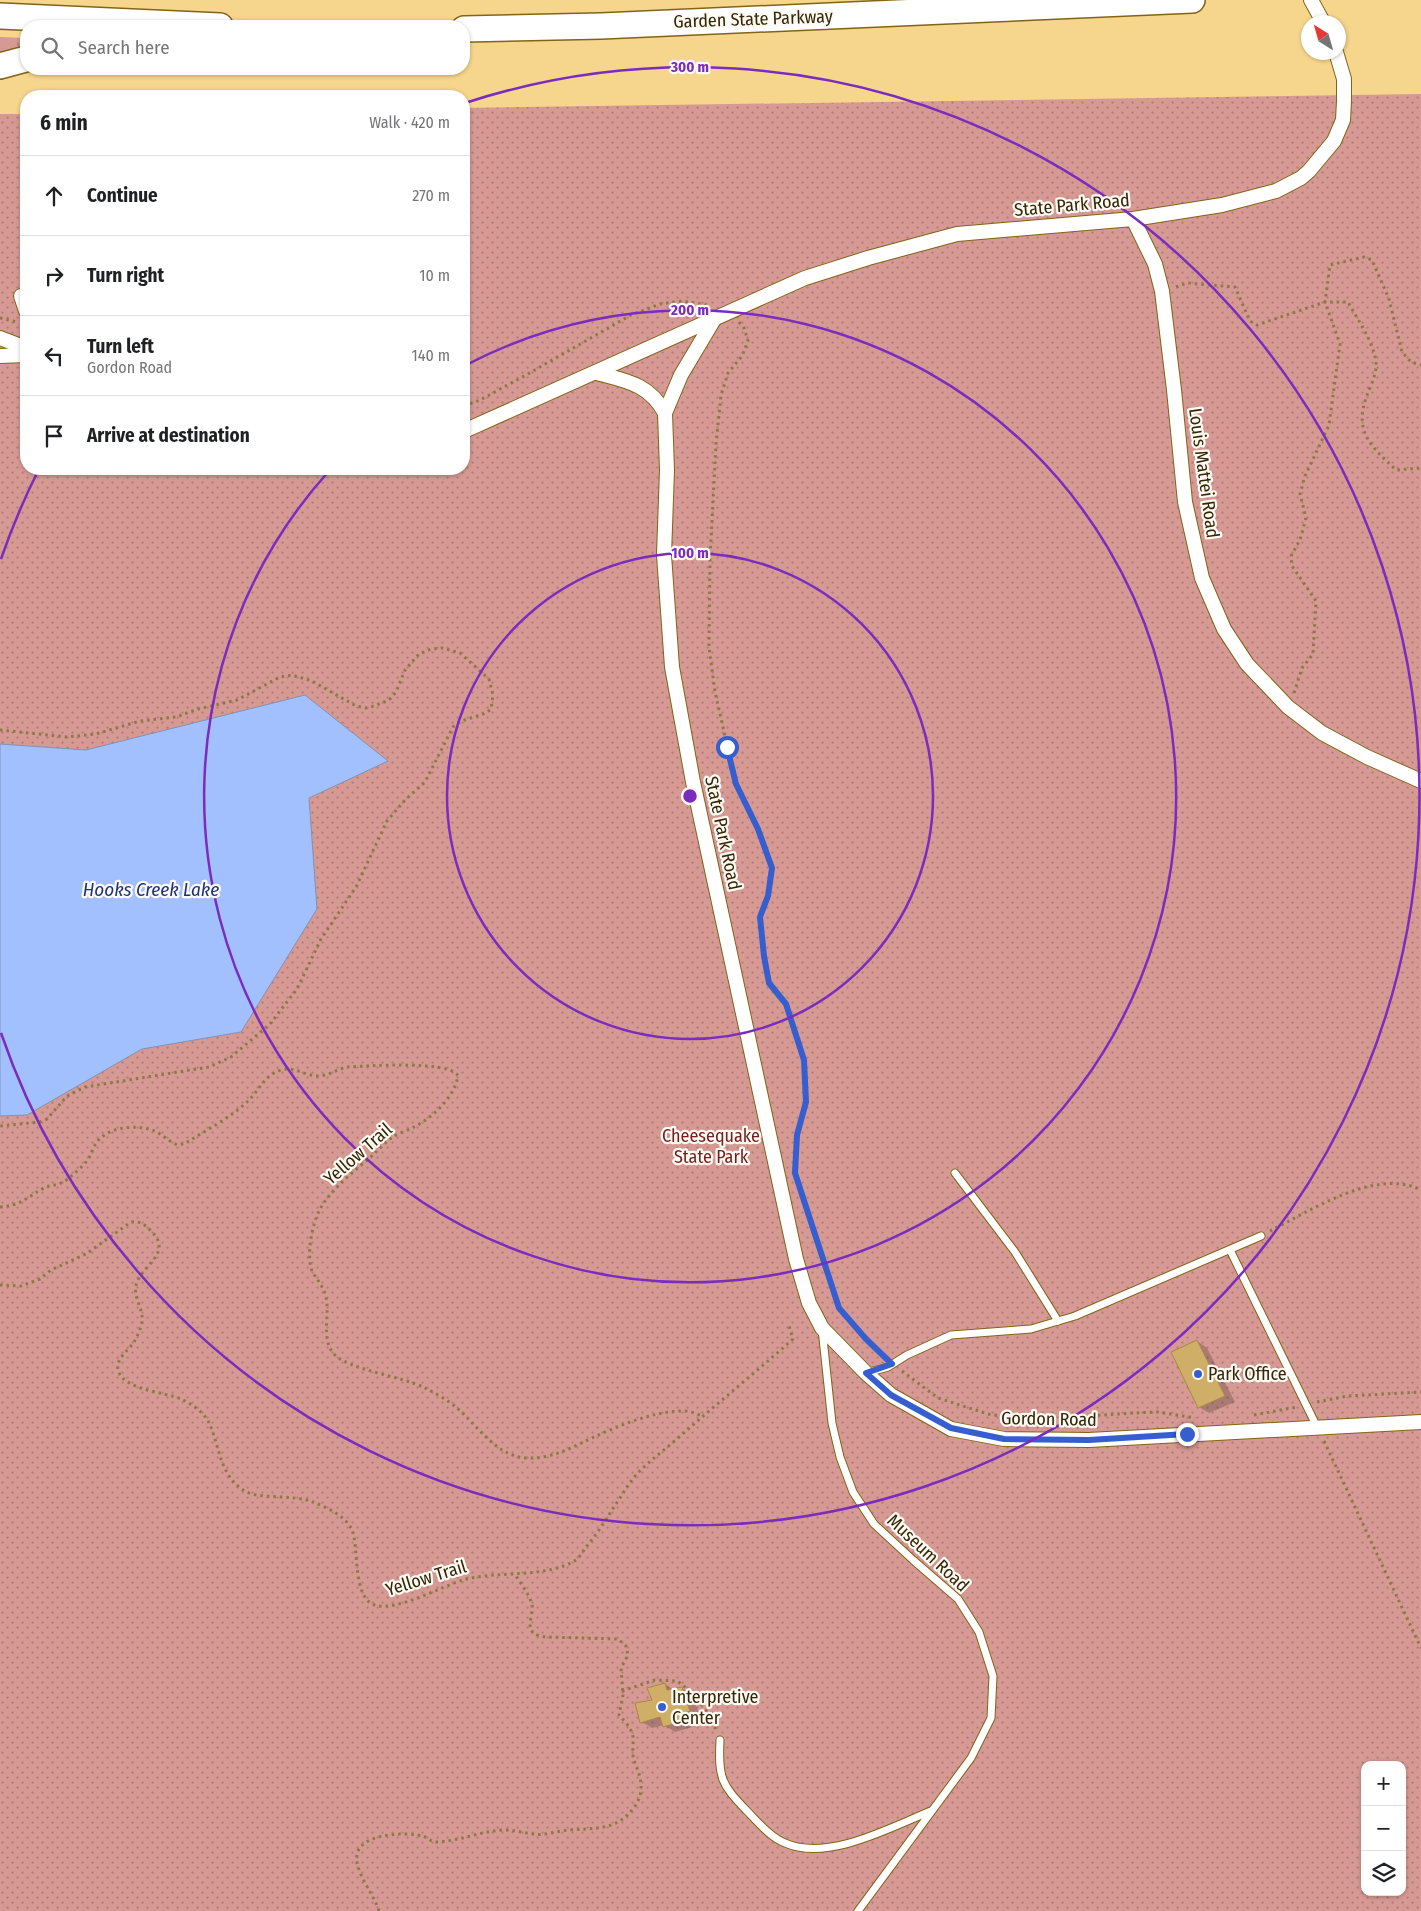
<!DOCTYPE html>
<meta charset="utf-8">
<style>
:root{--surface:#fff;--page:#f2f2f2;--text:#202124;--muted:#757577;--line:#e0e0e0}
body{margin:0;font-family:"Fira Sans Condensed",sans-serif;background:var(--page);color:var(--text)}
.controls{position:absolute;right:15px;bottom:15px;display:grid;overflow:hidden;border-radius:10px;box-shadow:0 1px 4px #0004}
.controls button{width:45px;height:45px;display:grid;place-items:center;padding:0;border:0;border-bottom:1px solid var(--line);background:var(--surface);color:var(--text);font:25px sans-serif}
.compass{position:absolute;left:1301px;top:15px;width:45px;height:45px;border-radius:50%;background:var(--surface);box-shadow:0 1px 4px #0004;rotate:323deg}
.stop{position:absolute;width:15px;height:15px;margin:-11px;border:4px solid #365ecf;border-radius:50%;background:#fff}
.stop.end{background:#365ecf;border-color:#fff;box-shadow:0 1px 5px #0008}
.list{margin:0;padding:0;list-style:none}
h2{display:flex;justify-content:space-between;align-items:center;height:65px;margin:0;padding:0 20px;font-size:21px}
h2 small{font-size:16px;font-weight:400;color:var(--muted)}
.list li{display:grid;grid-template-columns:32px 1fr auto;gap:15px;align-items:center;box-sizing:border-box;height:80px;padding:0 20px;border-top:1px solid var(--line)}
.list b{display:block;font-size:19px;white-space:nowrap}
.list p{margin:0;font-size:16px;white-space:nowrap;color:var(--muted)}
.list em{font-size:16px;font-style:normal;color:var(--muted)}
.icon{flex:none;width:28px;height:28px;fill:none;stroke:currentColor;stroke-width:2;stroke-linecap:round;stroke-linejoin:round}
.map{position:relative;flex:none;width:1421px;height:1911px;overflow:hidden}
.search{position:absolute;background:var(--surface);box-shadow:0 1px 4px #0004;left:20px;top:20px;width:450px;height:55px;display:flex;align-items:center;gap:12px;box-sizing:border-box;padding:0 18px;border-radius:20px;color:var(--muted);font-size:19px}
.panel{position:absolute;background:var(--surface);box-shadow:0 1px 4px #0004;left:20px;top:90px;width:450px;height:385px;border-radius:20px}
.map>svg:first-child{display:block}
.grass{fill:url(#grass-tufts)}
.park{fill:url(#park-dots);fill-rule:evenodd}
.water{fill:#a3c0fe;stroke:#8192b4}
.shadow{fill:#0003}
.building{fill:#cfae67;stroke:#a98942}
.lines{fill:none;stroke-linecap:round;stroke-linejoin:round}
.service-casing{stroke:#836417;stroke-width:9}
.minor-casing{stroke:#836417;stroke-width:16}
.motorway-casing{stroke:#836417;stroke-width:28}
.path{stroke:#8e7845;stroke-width:3;stroke-dasharray:2.5 4;stroke-linecap:butt}
.service{stroke:#fff;stroke-width:7}
.minor{stroke:#fff;stroke-width:14}
.motorway{stroke:#fff;stroke-width:25}
.route{stroke:#365ecf;stroke-width:6}
.ring{fill:none;stroke:#7b2cbf;stroke-width:2.5}
.poi-dot{fill:#365ecf;stroke:#fdf9f3;stroke-width:2}
.labels{text-anchor:middle;dominant-baseline:central;stroke-width:4.5;stroke-linejoin:round;paint-order:stroke}
.street-label{font-size:18px;fill:#332607;stroke:#fdf9f3}
.park-label{font-size:18px;fill:#761c1c;stroke:#fdf9f3}
.poi-label{font-size:18px;fill:#332607;stroke:#fdf9f3;text-anchor:start}
.water-label{font-size:19px;font-style:italic;fill:#1b347b;stroke:#fdf9f3}
.centre{fill:#7b2cbf;stroke:#fdf9f3;stroke-width:2.5}
.ring-label{font-size:15px;text-anchor:middle;font-weight:bold;fill:#7b2cbf;stroke:#fdf9f3;stroke-width:4.5;stroke-linejoin:round;paint-order:stroke}
</style>
<div class="map">
<svg width="1421" height="1911" viewBox="0 0 1421 1911">
<defs>
<pattern id="grass-tufts" width="24" height="20" patternUnits="userSpaceOnUse" patternTransform="scale(1.25)"><rect width="24" height="20" fill="#d69993"/><path d="M3 7l-1-3M5 7V3M7 7l1-3M15 17l-1-3M17 17v-4M19 17l1-3" fill="none" stroke="#ae7d76"/></pattern>
<pattern id="park-dots" width="8" height="8" patternUnits="userSpaceOnUse" patternTransform="scale(1.25)"><rect width="8" height="8" fill="#d69993"/><path d="M2 2h.1M6 6h.1" fill="none" stroke="#ae7d76" stroke-width="1.8" stroke-linecap="round"/></pattern>
</defs>
<rect width="100%" height="100%" fill="#f6d58c"/>
<path class="grass" d="M0 37 26 38V54L0 62Z"/>
<path class="park" d="M1421 94V1911H0V114H26V469H464V108ZM1365 1765H1402V1892H1365Z"/>
<path class="water" d="M305 695 388 761 309 798 317 909 241 1032 142 1049 27 1115 0 1116V744L86 750Z"/>
<g class="shadow">
<path d="M1197 1341 1207 1348 1235 1402 1209 1413 1199 1407Z"/>
<path d="M665 1684 674 1690 682 1688 692 1694 700 1717 695 1719 696 1726 675 1732 664 1725 652 1728 642 1722Z"/>
</g>
<g class="building">
<path d="M1197 1340 1225 1396 1198 1408 1171 1352Z"/>
<path d="M665 1683 667 1690 682 1687 690 1711 685 1713 686 1720 663 1727 660 1717 640 1723 635 1703 652 1700 647 1688Z"/>
</g>
<g class="lines">
<defs>
<g id="service">
<path d="M955 1173 1015 1252 1058 1321"/>
<path d="M1230 1250 1317 1427"/>
<path d="M822 1329 832 1423 840 1457 853 1492 874 1524 913 1560 958 1599 979 1632 993 1676 991 1718 971 1758 858 1911"/>
<path d="M866 1373 888 1367 907 1355 951 1335 1031 1329 1075 1316 1261 1236"/>
<path d="M720 1740C718 1778 721 1784 747 1811 758 1822 770 1837 785 1843 828 1862 891 1827 931 1811"/>
</g>
<g id="minor">
<path d="M1311 0 1323 22"/>
<path d="M1133 219 1155 264 1162 291 1174 390 1185 502 1202 578 1224 629 1247 664 1288 707 1322 733 1367 757 1421 781"/>
<path d="M21 296 26 311"/>
<path d="M715 318 681 375 665 413 667 470 664 555 672 667 693 782 796 1259 809 1303 822 1328 866 1373 891 1395 951 1429 1004 1439 1089 1440 1421 1422"/>
<path d="M0 338 26 348"/>
<path d="M0 356 26 355"/>
<path d="M597 373C627 381 649 384 665 413"/>
<path d="M464 431 805 278 868 258 957 234 1133 219 1222 205 1276 191 1301 178 1309 171 1334 141 1343 120 1344 101V79L1336 52"/>
</g>
<g id="motorway">
<path d="M0 16 220 26"/>
<path d="M464 29 601 26 1192 0"/>
<path d="M0 66 26 59"/>
</g>
</defs>
<use href="#service" class="service-casing"/>
<use href="#minor" class="minor-casing"/>
<use href="#motorway" class="motorway-casing"/>
<g class="path">
<path d="M1176 287 1187 283 1235 287 1250 321 1257 325 1325 302H1348C1357 319 1378 348 1376 368 1375 378 1369 389 1366 398 1354 433 1372 447 1396 470L1421 468"/>
<path d="M0 318 17 322"/>
<path d="M739 322 744 328 748 341 742 356 728 373 721 395 716 444 710 559 709 647 715 692 736 784 758 829 771 868 768 895 760 917 764 956 769 983 786 1004 804 1060 806 1101 797 1135 795 1173 839 1308 885 1358"/>
<path d="M464 406 480 400 526 375 631 315 660 304 682 301 708 305"/>
<path d="M1294 693 1302 668 1313 654 1316 601 1292 566 1291 556 1300 540 1306 518 1300 494 1305 476 1329 425 1340 344 1325 302 1330 265 1364 257 1372 260 1389 299 1402 352 1411 362 1421 365"/>
<path d="M0 730 67 737 96 734 140 721 176 717 198 709 237 700 280 677 292 675 312 681 356 706 366 708 374 706 389 700 396 692 405 670 419 654 431 649 442 648 460 653 489 679 493 695 491 709C480 719 464 716 453 727L425 782 405 800 387 821 356 887 321 939 297 989 270 1024 231 1057 209 1067 85 1087 67 1096 47 1119 40 1122 0 1126"/>
<path d="M0 1207C21 1205 25 1199 42 1189 52 1183 57 1188 69 1178 76 1172 86 1164 90 1156 92 1152 93 1148 95 1145 106 1126 136 1124 155 1131 163 1135 169 1142 178 1145L186 1143C206 1130 230 1118 247 1102 259 1091 264 1075 281 1070 294 1066 305 1076 318 1076 329 1076 337 1069 347 1067 366 1066 451 1060 458 1076 454 1098 433 1117 414 1127 408 1130 400 1133 394 1136 387 1141 380 1148 374 1154 355 1171 331 1188 319 1211 312 1226 306 1255 312 1271 317 1280 324 1287 326 1297 330 1315 321 1337 333 1353 347 1370 402 1376 425 1388 435 1393 448 1400 457 1408 478 1426 496 1456 526 1458 552 1459 571 1448 594 1437 620 1425 652 1412 681 1411 688 1410 696 1414 703 1416"/>
<path d="M1270 1231C1310 1211 1376 1167 1421 1190"/>
<path d="M0 1285 21 1286 40 1279 51 1270 86 1254 131 1222C140 1221 144 1224 150 1230 175 1253 141 1265 136 1285 133 1297 144 1310 142 1322 141 1328 137 1337 134 1342 128 1351 116 1358 118 1370 123 1390 165 1392 181 1399 192 1404 204 1412 209 1423 220 1446 219 1474 243 1490 257 1500 293 1494 313 1502 326 1507 346 1516 352 1530 359 1545 352 1599 375 1605 397 1612 442 1586 463 1580 498 1570 545 1579 576 1560 580 1557 583 1551 586 1547 599 1532 609 1514 620 1498 625 1490 630 1482 636 1475 648 1462 663 1451 677 1439 715 1405 755 1373 793 1339L788 1323"/>
<path d="M902 1371 938 1398 988 1414 1024 1420 1134 1413 1158 1412 1195 1418"/>
<path d="M1317 1402 1348 1396 1421 1392"/>
<path d="M1254 1415 1297 1407"/>
<path d="M1324 1441 1421 1648"/>
<path d="M622 1691 655 1680 677 1681 693 1693 709 1715 717 1732"/>
<path d="M379 1911C374 1893 349 1866 359 1849 369 1833 407 1832 423 1836 428 1838 431 1842 437 1842 460 1841 481 1831 504 1830 515 1830 524 1833 534 1834 544 1836 557 1831 568 1830 595 1828 618 1831 635 1806 645 1791 641 1778 635 1763 631 1755 634 1745 633 1737 632 1728 624 1721 619 1715L623 1695 621 1668 628 1655 626 1646 618 1639 547 1637C520 1635 534 1618 532 1605 530 1595 520 1583 515 1574"/>
</g>
<use href="#service" class="service"/>
<use href="#minor" class="minor"/>
<use href="#motorway" class="motorway"/>
</g>
<g class="lines">
<path class="route" d="M727 747 736 784 758 829 772 868 768 896 760 917 764 956 769 983 786 1004 804 1060 806 1102 797 1135 795 1173 839 1308 866 1339 892 1364 866 1373 891 1395 951 1428 1004 1439 1089 1440 1187 1434"/>
</g>
<g class="ring">
<circle cx="690" cy="796" r="243"/>
<path d="M466 365A486 486 0 1 1 329 471"/>
<path d="M1 559A729 729 0 0 1 38 471M465 103A729 729 0 1 1 1 1033"/>
</g>
<g class="poi-dot">
<circle cx="1198" cy="1374" r="5"/>
<circle cx="662" cy="1707" r="5"/>
</g>
<g class="labels">
<g class="street-label">
<text transform="translate(753 19) rotate(-2)">Garden State Parkway</text>
<text transform="translate(1072 205) rotate(-5)">State Park Road</text>
<text transform="translate(1204 473) rotate(82)">Louis Mattei Road</text>
<text transform="translate(723 833) rotate(78)">State Park Road</text>
<text transform="translate(358 1154) rotate(-41)">Yellow Trail</text>
<text transform="translate(1049 1419) rotate(1)">Gordon Road</text>
<text transform="translate(928 1553) rotate(43)">Museum Road</text>
<text transform="translate(426 1578) rotate(-17)">Yellow Trail</text>
</g>
<g class="park-label">
<text x="711" y="1136">Cheesequake<tspan x="711" dy="21">State Park</tspan></text>
</g>
<g class="poi-label">
<text x="1208" y="1374">Park Office</text>
<text x="672" y="1697">Interpretive<tspan x="672" dy="21">Center</tspan></text>
</g>
<g class="water-label">
<text x="151" y="889">Hooks Creek Lake</text>
</g>
</g>
<circle cx="690" cy="796" r="8" class="centre"/>
<g class="ring-label">
<text x="690" y="72">300 m</text>
<text x="690" y="315">200 m</text>
<text x="690" y="558">100 m</text>
</g>
</svg>
<div class="controls">
<button>+</button>
<button>−</button>
<button><svg class="icon" aria-label="layers" viewBox="0 0 24 24"><path d="M12 4l9 5-9 5-9-5zM3 14l9 5 9-5"/></svg></button>
</div>
<svg class="compass" viewBox="-18 -18 36 36"><path d="M0-13l5 13h-10z" fill="#e53935"/><path d="M0 13l5-13h-10z" fill="#757577"/></svg>
<div class="stop" style="left:727px;top:747px"></div>
<div class="stop end" style="left:1187px;top:1434px"></div>
<div class="search"><svg class="icon" aria-label="search" viewBox="0 0 24 24"><circle cx="10" cy="10" r="6"/><path d="M15 15l6 6"/></svg>Search here</div>
<section class="panel">
<h2>6 min<small>Walk · 420 m</small></h2>
<ul class="list">
<li><svg class="icon" aria-label="ahead" viewBox="0 0 24 24"><path d="M12 20V5M6 11l6-6 6 6"/></svg><div><b>Continue</b></div><em>270 m</em></li>
<li><svg class="icon" aria-label="right" viewBox="0 0 24 24"><path d="M7 20v-9h11M14 6l5 5-5 5"/></svg><div><b>Turn right</b></div><em>10 m</em></li>
<li><svg class="icon" aria-label="left" viewBox="0 0 24 24"><path d="M17 20v-9H6M10 6l-5 5 5 5"/></svg><div><b>Turn left</b><p>Gordon Road</p></div><em>140 m</em></li>
<li><svg class="icon" aria-label="arrive" viewBox="0 0 24 24"><path d="M6 21V4h12l-3 4 3 4H6"/></svg><div><b>Arrive at destination</b></div></li>
</ul>
</section>
</div>
